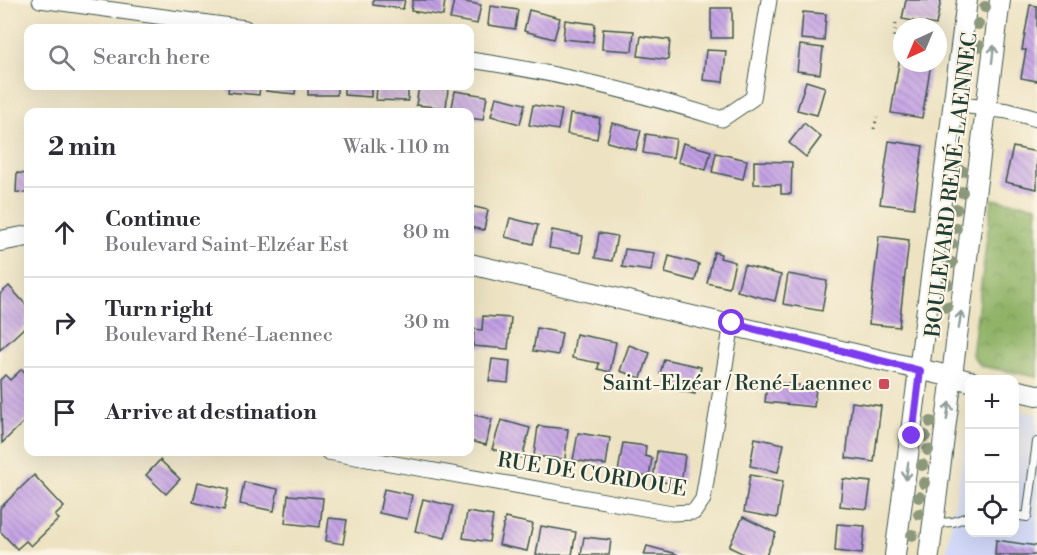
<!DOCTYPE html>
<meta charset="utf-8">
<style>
:root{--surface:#fff;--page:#f7f7f7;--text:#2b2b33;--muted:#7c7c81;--line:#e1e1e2}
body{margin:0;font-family:"Libre Bodoni",serif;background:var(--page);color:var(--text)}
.controls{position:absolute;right:18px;bottom:18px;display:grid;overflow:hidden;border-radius:12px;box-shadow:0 6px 24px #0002}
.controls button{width:54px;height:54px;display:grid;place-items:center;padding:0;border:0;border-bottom:2px solid var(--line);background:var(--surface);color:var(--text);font:30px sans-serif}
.compass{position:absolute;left:893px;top:18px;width:54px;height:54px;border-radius:50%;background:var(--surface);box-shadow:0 6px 24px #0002;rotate:224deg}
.stop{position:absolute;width:18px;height:18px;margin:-14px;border:4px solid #7c3aed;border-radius:50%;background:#fff}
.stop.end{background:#7c3aed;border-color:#fff;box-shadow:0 2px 6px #0008}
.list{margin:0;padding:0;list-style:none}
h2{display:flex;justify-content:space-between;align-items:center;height:78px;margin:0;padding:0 24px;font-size:26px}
h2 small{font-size:20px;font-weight:400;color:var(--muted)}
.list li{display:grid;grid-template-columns:39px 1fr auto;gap:18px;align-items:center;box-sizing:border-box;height:90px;padding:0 24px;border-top:2px solid var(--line)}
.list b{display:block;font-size:22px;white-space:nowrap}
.list p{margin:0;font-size:20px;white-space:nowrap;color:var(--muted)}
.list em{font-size:20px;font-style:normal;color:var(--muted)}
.icon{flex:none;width:33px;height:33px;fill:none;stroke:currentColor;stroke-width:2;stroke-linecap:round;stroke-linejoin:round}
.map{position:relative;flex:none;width:1037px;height:555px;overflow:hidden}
.search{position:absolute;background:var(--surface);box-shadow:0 6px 24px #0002;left:24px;top:24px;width:450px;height:66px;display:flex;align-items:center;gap:15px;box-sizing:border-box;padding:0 21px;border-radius:12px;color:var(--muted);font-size:22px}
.panel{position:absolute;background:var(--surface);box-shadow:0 6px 24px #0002;left:24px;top:108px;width:450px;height:348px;border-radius:12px}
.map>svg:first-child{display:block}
.built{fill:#d2d9f9}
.forest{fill:url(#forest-crowns);stroke:#58784e;stroke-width:1.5}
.building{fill:url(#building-back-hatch)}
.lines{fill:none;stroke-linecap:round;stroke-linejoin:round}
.service-casing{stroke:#3e5649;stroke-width:10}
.minor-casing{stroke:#3e5649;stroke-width:17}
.tertiary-casing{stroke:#3e5649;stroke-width:22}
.path{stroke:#3e5649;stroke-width:3;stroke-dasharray:1.5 4.5;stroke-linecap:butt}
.service{stroke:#fff;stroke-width:8}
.minor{stroke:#fff;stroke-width:15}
.tertiary{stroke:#fff;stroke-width:20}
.tree{fill:#8c987c}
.oneway{stroke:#8f9e9a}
.route{stroke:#7c3aed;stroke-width:8}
.poi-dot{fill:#d1495b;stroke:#fcf5e5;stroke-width:2}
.labels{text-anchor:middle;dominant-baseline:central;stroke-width:4.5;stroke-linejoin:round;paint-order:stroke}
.street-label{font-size:21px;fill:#1f3d34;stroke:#fcf5e5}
.poi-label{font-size:21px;fill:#1f3d34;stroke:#fcf5e5;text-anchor:end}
</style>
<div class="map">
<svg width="1037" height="555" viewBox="0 0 1037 555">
<defs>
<pattern id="forest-crowns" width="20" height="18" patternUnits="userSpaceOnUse" patternTransform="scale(1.5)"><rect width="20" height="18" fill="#90b368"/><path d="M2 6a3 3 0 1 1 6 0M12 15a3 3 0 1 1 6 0" fill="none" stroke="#759356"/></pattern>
<pattern id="building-back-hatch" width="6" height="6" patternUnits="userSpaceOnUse" patternTransform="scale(1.5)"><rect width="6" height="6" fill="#c29fe5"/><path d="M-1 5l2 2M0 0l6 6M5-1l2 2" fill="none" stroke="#9d83ba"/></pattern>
</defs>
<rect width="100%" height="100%" fill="#fcf5e5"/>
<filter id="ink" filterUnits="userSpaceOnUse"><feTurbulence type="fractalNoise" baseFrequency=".0167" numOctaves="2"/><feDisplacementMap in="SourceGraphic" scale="12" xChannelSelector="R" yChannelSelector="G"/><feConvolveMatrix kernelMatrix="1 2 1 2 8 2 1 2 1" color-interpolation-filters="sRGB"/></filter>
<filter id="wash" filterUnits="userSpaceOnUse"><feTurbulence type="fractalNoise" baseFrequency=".008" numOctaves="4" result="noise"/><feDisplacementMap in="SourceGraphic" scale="24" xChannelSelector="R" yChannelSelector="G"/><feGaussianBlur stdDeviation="1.35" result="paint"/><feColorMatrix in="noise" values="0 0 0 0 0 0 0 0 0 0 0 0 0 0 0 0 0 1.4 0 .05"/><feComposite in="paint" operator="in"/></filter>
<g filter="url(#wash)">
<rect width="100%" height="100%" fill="#ede3c3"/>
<path class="built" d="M1015 411 1037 414V555H946L969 420 970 532H1014Z"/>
<path class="forest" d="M992 199 1037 206V377L981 366 972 355Z"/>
<g id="blocks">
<g class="building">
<path d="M373 0H405L403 9 373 5Z"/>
<path d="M413 0H445L443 16 411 11Z"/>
<path d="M454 0 481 5 477 24 450 19Z"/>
<path d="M906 0H941L936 25 902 19Z"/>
<path d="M1030 5 1037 6V81L1021 78 1026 50H1022Z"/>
<path d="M490 6 518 10 515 29 488 25Z"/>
<rect x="711" y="8" width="21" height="30"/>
<path d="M529 10 560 18 554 39 524 31Z"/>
<path d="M803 12 826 14 824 41 801 39Z"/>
<path d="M565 20 595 24 593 42 563 39Z"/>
<path d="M603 29 634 31 632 51 602 49Z"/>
<path d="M641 36 670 40 668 60 638 56Z"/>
<path d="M800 45 823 48 820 74 797 71Z"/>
<path d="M706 50 726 51 723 82 703 80Z"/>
<path d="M901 50 902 63H931L922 118 891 113Z"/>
<path d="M806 81 825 87 817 115 797 110Z"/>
<path d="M229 86H260L259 95 228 92Z"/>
<path d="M267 86H296L295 94 266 91Z"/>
<rect x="308" y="86" width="29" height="9"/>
<path d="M344 86H371V97L344 95Z"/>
<path d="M377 86H408V101L376 100Z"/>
<path d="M419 86 448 89 446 108 416 105Z"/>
<path d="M455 91 487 96 483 120 470 118V112H451Z"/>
<path d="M496 97 525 104 520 124 491 116Z"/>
<path d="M533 105 562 110 558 130 529 125Z"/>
<path d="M570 114 600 118 597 139 567 134Z"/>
<path d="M612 123 641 130 636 150 607 142Z"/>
<path d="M804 123 821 137 806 157 789 143Z"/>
<path d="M646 134 676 139 673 158 643 153Z"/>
<path d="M889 141 923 146 914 208 880 204Z"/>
<path d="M683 143 711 151 706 170 678 162Z"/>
<path d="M1013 147 1037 152V189L1005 182Z"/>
<path d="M716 153 747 160 743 179 712 172Z"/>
<path d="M754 161 792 162 791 194H781V185L754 184Z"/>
<path d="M17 173 28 174V193L16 192Z"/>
<path d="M470 206 488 210 484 230 470 227Z"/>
<path d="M510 218 538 225 533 244 505 237Z"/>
<path d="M552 230 583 236 580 253 549 248Z"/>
<path d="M599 233 617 236 612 261 595 258Z"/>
<path d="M879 236 909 240 899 327 869 324Z"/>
<path d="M625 249 654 253 651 271 622 267Z"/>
<path d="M714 252 721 254 720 258 735 262 729 288 707 283Z"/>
<path d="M669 256 699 264 695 281 665 273Z"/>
<path d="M744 265 781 275 775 301 737 291Z"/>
<path d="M788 274 827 281 822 311 783 304Z"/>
<path d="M9 286 28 307V319L25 322 27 325 0 350V294Z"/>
<path d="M483 316 511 318 508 349 473 346 474 329 482 330Z"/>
<path d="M537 328 562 333 558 355 533 351Z"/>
<path d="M576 334 616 342 610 372 598 369 599 363 572 358Z"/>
<path d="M629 345 650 353 641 378 620 371Z"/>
<path d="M492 359 510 361 508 383 489 381Z"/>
<path d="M664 359 701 367 695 394 666 388 669 375 660 374Z"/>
<path d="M22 369 28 376V418L2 443 0 380 5 375 10 380Z"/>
<path d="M767 382 816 387 814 407 765 402Z"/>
<path d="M852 402 881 406 874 462 846 458Z"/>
<path d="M470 414 492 419 486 445 470 441Z"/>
<path d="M501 420 530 428 522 458 492 449Z"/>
<path d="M538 426 568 429 565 459 534 456Z"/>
<path d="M578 433 610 438 606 465 573 460Z"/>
<path d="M755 438 784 444 778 472 750 466Z"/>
<path d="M623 443 646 446 645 456 652 458 649 477 618 472Z"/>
<path d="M657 451 685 455 681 484 653 481Z"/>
<path d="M160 460 180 479 166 494 146 475Z"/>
<path d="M34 475 64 507 55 516 59 519 31 546 26 541 17 549 0 531V508Z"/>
<path d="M750 475 783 481 777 518 744 512Z"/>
<path d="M843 479 871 482 867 509 840 506Z"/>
<path d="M198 482 229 489 224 510 193 502Z"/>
<path d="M244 482 278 489 274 511 240 504Z"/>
<path d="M384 489 412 495 407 519 379 513Z"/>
<path d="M288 495 323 498 320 527 285 523Z"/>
<path d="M423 499 453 506 445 538 415 531Z"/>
<path d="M467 512 493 516 489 542 463 538Z"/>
<path d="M743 517 776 533 766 555H746L729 547Z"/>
<path d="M329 518 347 520 343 544 326 541Z"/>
<path d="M505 518 533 524 527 551 499 545Z"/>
<path d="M837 524 865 526 862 554 835 551Z"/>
<path d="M541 526 576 532 572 555H536Z"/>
<path d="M584 537 611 540 609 555H581Z"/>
<path d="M996 540 1037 546V555H995Z"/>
<path d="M647 546 677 554V555H644Z"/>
</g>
</g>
</g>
<g filter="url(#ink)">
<use href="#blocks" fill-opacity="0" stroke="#3e5649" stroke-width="1.5"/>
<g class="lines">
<defs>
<g id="service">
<path d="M1014 515 1027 517 1037 442"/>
<path d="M935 523 953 522 970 516"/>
</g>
<g id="minor">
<path d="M40 0 245 28"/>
<path d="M470 60C555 72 640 93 722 119L753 98 769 0"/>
<path d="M954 104 1008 111 1037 119"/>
<path d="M328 452 672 513 694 512 703 499 732 323"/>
</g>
<g id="tertiary">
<path d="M0 241 28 236"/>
<path d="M470 264 970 381"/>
<path d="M1014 390 1037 395"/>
<path d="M895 555 967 0"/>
<path d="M929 555 1000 0"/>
</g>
</defs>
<use href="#service" class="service-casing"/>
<use href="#minor" class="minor-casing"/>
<use href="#tertiary" class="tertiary-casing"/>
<g class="path">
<path d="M894 37 896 24"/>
<path d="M874 129 877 117"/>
</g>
<use href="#service" class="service"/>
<use href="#minor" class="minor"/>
<use href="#tertiary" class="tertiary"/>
</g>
<g class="tree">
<circle cx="985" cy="7" r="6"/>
<circle cx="978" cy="24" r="6"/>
<circle cx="979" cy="46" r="6"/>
<circle cx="962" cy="171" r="6"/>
<circle cx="962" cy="192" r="6"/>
<circle cx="956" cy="209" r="6"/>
<circle cx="956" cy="228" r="6"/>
<circle cx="952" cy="244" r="6"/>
<circle cx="952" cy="263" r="6"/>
<circle cx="947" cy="284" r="6"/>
<circle cx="947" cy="307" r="6"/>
<circle cx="931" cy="422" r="6"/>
<circle cx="925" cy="436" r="6"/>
<circle cx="928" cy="450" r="6"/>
<circle cx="922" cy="465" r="6"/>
<circle cx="924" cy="483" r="6"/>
<circle cx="919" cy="497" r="6"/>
<circle cx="919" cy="514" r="6"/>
<circle cx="912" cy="535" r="6"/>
</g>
<defs><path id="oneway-shaft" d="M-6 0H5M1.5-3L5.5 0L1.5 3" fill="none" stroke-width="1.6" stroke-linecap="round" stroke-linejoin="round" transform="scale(1.5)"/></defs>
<g class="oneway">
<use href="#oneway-shaft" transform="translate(993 54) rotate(-83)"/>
<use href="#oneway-shaft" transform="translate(960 320) rotate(-82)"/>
<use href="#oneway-shaft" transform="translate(948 411) rotate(-82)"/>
<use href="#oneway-shaft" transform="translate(907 471) rotate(98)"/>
</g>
</g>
<g class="lines" filter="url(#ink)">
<path class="route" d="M732 323 920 371 912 436"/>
</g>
<rect class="poi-dot" x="878" y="378" width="12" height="12" rx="3"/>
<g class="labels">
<g class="street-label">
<text transform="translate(952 185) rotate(-83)">BOULEVARD RENÉ-LAENNEC</text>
<text transform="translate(592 475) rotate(9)">RUE DE CORDOUE</text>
</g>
<g class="poi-label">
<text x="872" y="384">Saint-Elzéar / René-Laennec</text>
</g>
</g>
</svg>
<div class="controls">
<button>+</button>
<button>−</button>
<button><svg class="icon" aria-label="locate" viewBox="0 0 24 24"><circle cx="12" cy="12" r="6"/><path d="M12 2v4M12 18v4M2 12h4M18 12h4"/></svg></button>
</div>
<svg class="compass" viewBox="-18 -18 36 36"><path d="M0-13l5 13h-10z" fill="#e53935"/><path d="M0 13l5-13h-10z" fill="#7c7c81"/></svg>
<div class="stop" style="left:732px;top:323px"></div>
<div class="stop end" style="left:912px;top:436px"></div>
<div class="search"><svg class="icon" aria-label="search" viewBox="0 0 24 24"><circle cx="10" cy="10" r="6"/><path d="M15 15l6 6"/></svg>Search here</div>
<section class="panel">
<h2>2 min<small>Walk · 110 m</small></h2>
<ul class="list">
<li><svg class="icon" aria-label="ahead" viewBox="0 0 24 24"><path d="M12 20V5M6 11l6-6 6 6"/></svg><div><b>Continue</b><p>Boulevard Saint-Elzéar Est</p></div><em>80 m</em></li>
<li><svg class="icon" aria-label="right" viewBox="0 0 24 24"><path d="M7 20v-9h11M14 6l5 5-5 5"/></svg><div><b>Turn right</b><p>Boulevard René-Laennec</p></div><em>30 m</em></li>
<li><svg class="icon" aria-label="arrive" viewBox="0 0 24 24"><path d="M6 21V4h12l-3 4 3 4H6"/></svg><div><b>Arrive at destination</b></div></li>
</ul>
</section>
</div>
